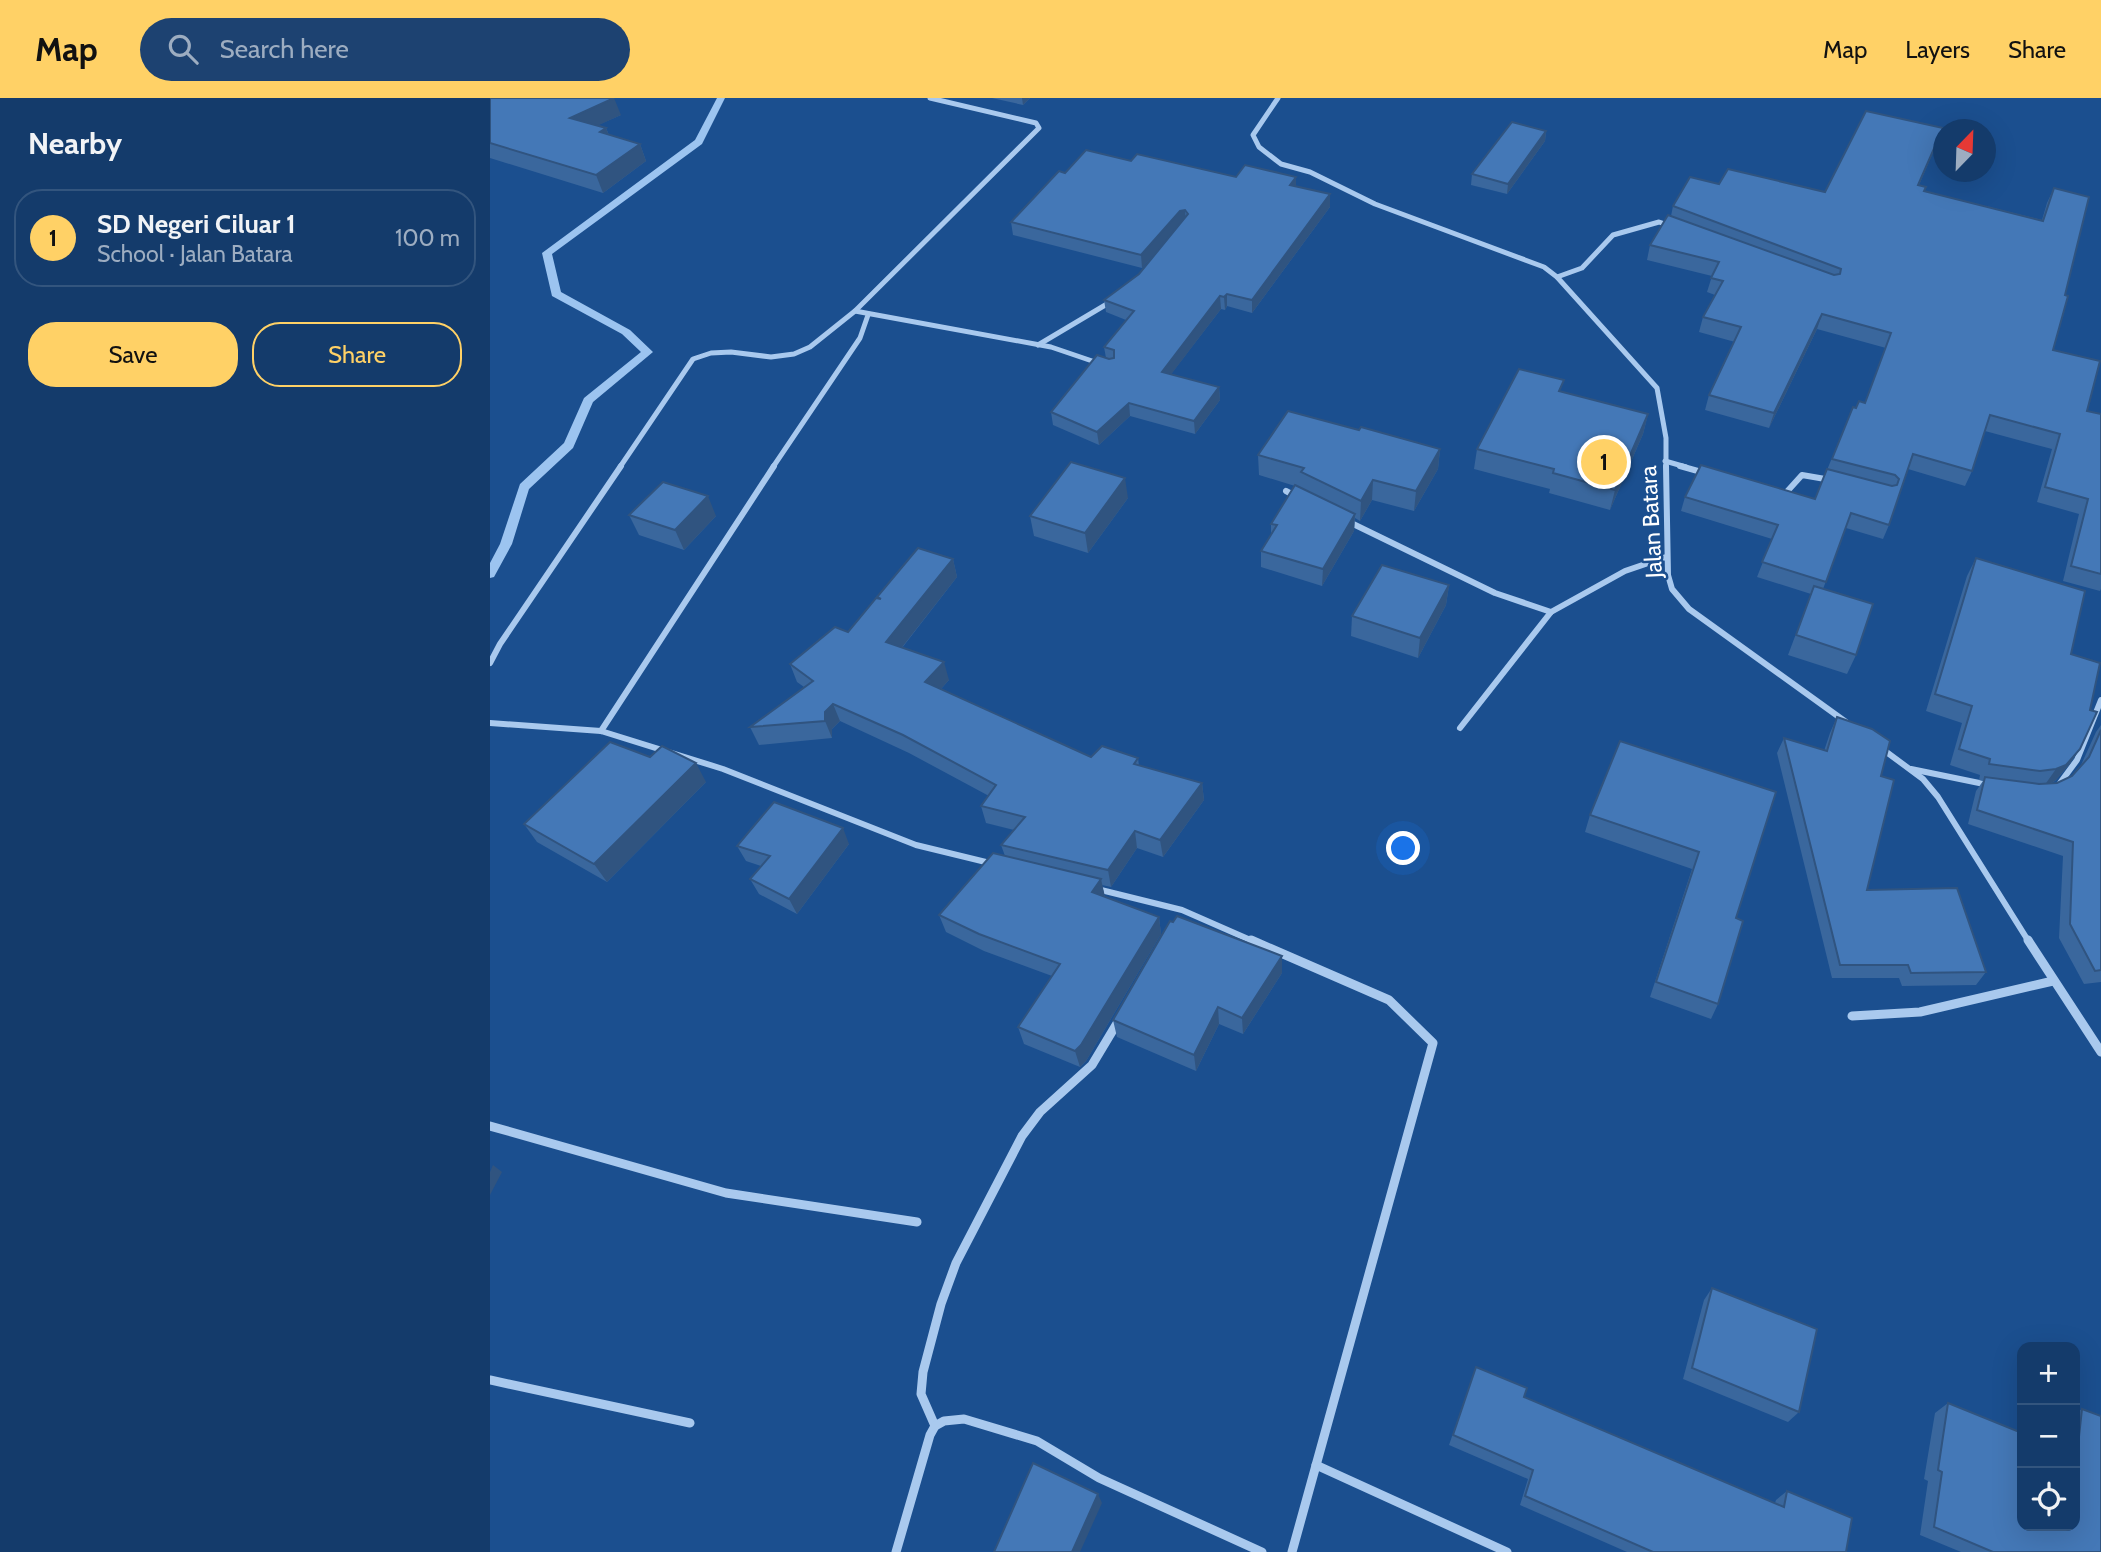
<!DOCTYPE html>
<meta charset="utf-8">
<style>
:root{--surface:#143b6b;--page:#1d4271;--text:#f1f3f6;--muted:#9dadc1;--line:#33557e;--accent:#ffd166}
body{margin:0;font-family:Cabin,sans-serif;background:var(--page);color:var(--text)}
.controls{position:absolute;right:21px;bottom:21px;display:grid;overflow:hidden;border-radius:14px;box-shadow:0 7px 28px #0002}
.controls button{width:63px;height:63px;display:grid;place-items:center;padding:0;border:0;border-bottom:2px solid var(--line);background:var(--surface);color:var(--text);font:35px sans-serif}
.compass{position:absolute;left:1443px;top:21px;width:63px;height:63px;border-radius:50%;background:var(--surface);box-shadow:0 7px 28px #0002;rotate:23deg}
.you{position:absolute;left:914px;top:751px;width:24px;height:24px;margin:-18px;border:5px solid #fff;border-radius:50%;background:#1a73e8;box-shadow:0 0 0 10px #1a73e833}
.badge{display:grid;place-items:center;width:46px;height:46px;border-radius:50%;background:var(--accent);color:#111;font-size:23px;font-weight:700}
.pin{position:absolute;translate:-50% -50%;border:4px solid #fff;box-shadow:0 2px 7px #0006}
.list{margin:0;padding:0;list-style:none}
h2{display:flex;justify-content:space-between;align-items:center;height:91px;margin:0;padding:0 28px;font-size:30px}
h2 small{font-size:23px;font-weight:400;color:var(--muted)}
.list li{display:grid;grid-template-columns:46px 1fr auto;gap:21px;align-items:center;box-sizing:border-box;height:98px;margin:0 14px 14px;padding:0 14px;border:2px solid var(--line);border-radius:28px}
.list b{display:block;font-size:26px;white-space:nowrap}
.list p{margin:0;font-size:23px;white-space:nowrap;color:var(--muted)}
.list em{font-size:23px;font-style:normal;color:var(--muted)}
.actions{display:flex;gap:14px;padding:21px 28px}
.actions a{flex:1;padding:16px 0;border:2px solid var(--accent);border-radius:28px;text-align:center;font-size:24px;color:var(--accent)}
.actions .main{background:var(--accent);color:#111}
.icon{flex:none;width:38px;height:38px;fill:none;stroke:currentColor;stroke-width:2;stroke-linecap:round;stroke-linejoin:round}
.map{position:relative;flex:none;width:1611px;height:1454px;overflow:hidden}
header{display:flex;align-items:center;gap:42px;box-sizing:border-box;height:98px;padding:0 35px;background:var(--accent);color:#111}
header strong{font-size:33px}
nav{display:flex;gap:38px;margin-inline-start:auto;font-size:24px}
.search{width:490px;height:63px;background:var(--page);display:flex;align-items:center;gap:18px;box-sizing:border-box;padding:0 24px;border-radius:38px;color:var(--muted);font-size:26px}
main{display:flex}
aside{flex:1;background:var(--surface)}
.map>svg:first-child{display:block}
.lines{fill:none;stroke-linecap:round;stroke-linejoin:round}
.stream{fill:#9cc4f0;fill-rule:evenodd}
.street-far2{stroke:#a9c9ee;stroke-width:5}
.street-far1{stroke:#a9c9ee;stroke-width:6}
.street{stroke:#a9c9ee;stroke-width:9}
.wall{fill:#3a679d}
.shaded-wall{fill:#305480}
.building{fill:#4478b7;stroke:#305480;stroke-width:2}
.labels{text-anchor:middle;dominant-baseline:central;stroke-width:5;stroke-linejoin:round;paint-order:stroke}
.street-label{font-size:23px;fill:#fff;stroke:#1b4f8f}
</style>
<header>
<strong>Map</strong>
<div class="search"><svg class="icon" aria-label="search" viewBox="0 0 24 24"><circle cx="10" cy="10" r="6"/><path d="M15 15l6 6"/></svg>Search here</div>
<nav><a>Map</a><a>Layers</a><a>Share</a></nav>
</header>
<main>
<aside>
<h2>Nearby<small></small></h2>
<ul class="list">
<li><span class="badge">1</span><div><b>SD Negeri Ciluar 1</b><p>School · Jalan Batara</p></div><em>100 m</em></li>
</ul>
<div class="actions"><a class="main">Save</a><a>Share</a></div>
</aside>
<div class="map">
<svg width="1611" height="1454" viewBox="0 0 1611 1454">
<rect width="100%" height="100%" fill="#1b4f8f"/>
<g class="lines">
<path class="stream" d="M227 0H235L212 46 62 156 71 194 140 232 163 254 103 304 83 350 39 391 22 446 4 479 0 480V465L10 446 30 386 74 345 94 300 151 254 132 236 62 198 52 155 205 42Z"/>
<g class="street-far2">
<path d="M788 0 763 37 769 49 791 66 820 74 885 106 1054 169 1067 179 1167 290 1176 340V369"/>
<path d="M1067 179 1092 170 1123 137 1169 124 1181 128"/>
<path d="M365 213 561 249 611 266"/>
<path d="M548 247 622 203"/>
<path d="M1175 363 1196 369"/>
<path d="M130 369 203 261 221 255 241 254 281 259 304 256 320 249 365 213 549 30 546 25 440 0"/>
<path d="M283 369 370 240 378 217"/>
</g>
<g class="street-far1">
<path d="M1176 368 1178 477 1182 491 1199 511 1356 624"/>
<path d="M1190 368 1215 375"/>
<path d="M796 393 809 400"/>
<path d="M1293 398 1312 377 1341 382"/>
<path d="M857 423 1005 495 1061 514"/>
<path d="M0 565 10 546 131 368"/>
<path d="M0 625 111 633 233 671 426 747 504 766"/>
<path d="M970 630 1061 514 1135 473 1176 459"/>
<path d="M111 633 284 368"/>
<path d="M1391 650 1433 681 1448 699 1539 844"/>
<path d="M1421 671 1499 687"/>
<path d="M1570 685 1587 662 1611 602"/>
<path d="M607 791 692 812 765 844"/>
</g>
<g class="street">
<path d="M761 842 899 902 943 945 802 1454"/>
<path d="M1538 842 1611 954"/>
<path d="M1362 918 1430 914 1563 883"/>
<path d="M0 1028 236 1095 427 1124"/>
<path d="M0 1282 200 1325"/>
<path d="M445 1328 431 1296 433 1274 451 1206 466 1165 532 1038 550 1014 602 967 629 922"/>
<path d="M826 1367 1017 1454"/>
<path d="M406 1454 440 1337 445 1328 454 1323 474 1321 547 1343 609 1380 772 1454"/>
</g>
</g>
<g class="wall">
<path d="M0 0 131 17 108 27 116 30 119 37 150 46 156 63 113 95 0 60Z"/>
<path d="M502 0H540L533 7Z"/>
<path d="M1056 33 1055 43 1017 96 981 87 982 76Z"/>
<path d="M1447 45 1429 87 1434 93 1552 122 1557 105 1564 90 1575 197 1563 252 1597 313 1611 316V491L1610 493 1573 483 1589 416 1547 404 1562 351 1495 333 1482 373 1475 388 1418 371 1399 427 1393 441 1356 430 1333 491 1366 557 1357 576 1298 557 1321 496 1267 479 1282 441 1191 413 1195 399 1325 401 1363 309 1366 310 1375 305 1396 250 1327 231 1279 330 1215 312 1219 297 1245 244 1209 234 1213 219 1225 197 1217 194 1222 178 1157 162 1160 147 1181 118 1183 108 1229 86 1335 94Z"/>
<path d="M641 63 806 88 840 109 762 215 737 208 735 212 731 211 681 276 729 289 730 302 705 336 640 318 609 347 563 327 561 314 616 260 614 249 636 222 616 214 614 202 649 176 681 137 652 170 523 137 521 124 575 75Z"/>
<path d="M1072 294 1158 316 1153 336 1120 412 1059 395 1060 391 984 371 987 351Z"/>
<path d="M869 332 950 351 948 371 924 413 882 402 870 423 865 420 864 433 832 488 771 469V453L781 436V426L805 388 769 377 768 357Z"/>
<path d="M638 400 598 455 544 438 540 418Z"/>
<path d="M139 417 226 418 194 452 149 437Z"/>
<path d="M1486 460 1581 556 1590 651 1579 667 1565 683 1561 685H1567L1582 678 1591 667 1606 634 1611 627V884L1594 886 1569 840 1573 758 1478 726 1486 693 1493 683 1489 682 1490 677 1460 667 1472 625 1436 613 1477 478Z"/>
<path d="M463 461 467 479 412 550 459 582 451 591 601 659 648 660 649 668 712 685 714 702 673 759 647 750 621 789 612 787 615 799 669 819 671 836 596 963 590 969 534 946 528 929 562 878 494 853 456 834 449 817 515 758 511 747 524 732 496 725 491 708 499 698 419 655 350 623 342 631V640L269 647 260 629 314 589 307 584 300 566 358 534 387 500V499Z"/>
<path d="M959 487 956 507 928 560 861 538 862 518Z"/>
<path d="M1347 619 1391 678 1377 792 1496 874 1486 887 1412 888 1409 880H1342L1287 655 1294 640 1334 653 1340 635Z"/>
<path d="M216 684 117 784 47 744 34 726Z"/>
<path d="M1286 694 1246 820 1228 906 1221 921 1160 899 1202 771 1095 734 1100 717Z"/>
<path d="M359 746 307 816 269 796 260 781 271 768 256 763 247 748Z"/>
<path d="M792 875 753 936 729 926 706 973 627 939 623 922Z"/>
<path d="M1222 1190 1309 1314 1298 1324 1193 1281 1214 1202Z"/>
<path d="M986 1269 1034 1299 1285 1405 1286 1402 1297 1393 1356 1454H1137L1030 1407 1038 1381 959 1347Z"/>
<path d="M1458 1305 1585 1428V1315L1592 1311 1611 1454H1471L1430 1437 1438 1383 1434 1381 1445 1315Z"/>
</g>
<g class="shaded-wall">
<path d="M124 0 131 17 87 37 80 20Z"/>
<path d="M532 0H540L533 7Z"/>
<path d="M116 30 123 47 110 34Z"/>
<path d="M1453 30 1447 45 1422 102 1428 87Z"/>
<path d="M1056 33 1055 43 1017 96 1018 86Z"/>
<path d="M150 46 156 63 113 95 106 77Z"/>
<path d="M806 79V91L800 87Z"/>
<path d="M840 96V109L762 215V202Z"/>
<path d="M695 112 696 125 691 126 652 170 651 157 690 113Z"/>
<path d="M737 196V208L735 212 734 199Z"/>
<path d="M730 198 731 211 673 287 672 274Z"/>
<path d="M1332 216 1327 231 1279 330 1284 315Z"/>
<path d="M729 289 730 302 705 336 704 323Z"/>
<path d="M639 305 640 318 609 347 607 334Z"/>
<path d="M1158 316 1153 336 1120 412 1125 392Z"/>
<path d="M950 351 948 371 924 413 926 393Z"/>
<path d="M635 380 638 400 598 455 595 435Z"/>
<path d="M883 382 882 402 870 423 871 403Z"/>
<path d="M218 398 226 418 194 452 185 432Z"/>
<path d="M865 416 864 433 832 488 833 471Z"/>
<path d="M463 461 467 479 402 562 396 544Z"/>
<path d="M959 487 956 507 928 560 930 540Z"/>
<path d="M454 564 459 582 441 602 435 584Z"/>
<path d="M343 606 350 623 342 631V640L335 623V614Z"/>
<path d="M1590 651 1579 667 1565 683 1554 688 1566 671Z"/>
<path d="M206 665 216 684 117 784 104 766Z"/>
<path d="M712 685 714 702 673 759 670 742Z"/>
<path d="M353 730 359 746 307 816 299 801Z"/>
<path d="M645 733 647 750 621 789 618 772Z"/>
<path d="M611 781 615 799 602 794Z"/>
<path d="M669 819 671 836 596 963 590 969 585 953Z"/>
<path d="M792 858V875L753 936 752 920Z"/>
<path d="M728 909 729 926 706 973 704 957Z"/>
<path d="M3 1067 12 1074 0 1097V1074Z"/>
<path d="M608 1396 612 1405 590 1454H582Z"/>
</g>
<g class="building">
<path d="M0 0H124L80 20 116 30 110 34 150 46 106 77 0 45Z"/>
<path d="M1376 13 1453 30 1428 87 1436 89 1434 93 1553 123 1564 90 1599 99 1575 197 1578 198 1563 252 1610 263 1597 313 1611 316V476L1581 468 1598 401 1555 389 1570 336 1500 317 1482 373 1423 356 1399 427 1361 415 1336 484 1272 464 1288 427 1195 399 1211 367 1325 401 1337 371 1402 388 1407 387 1409 381 1405 377 1342 361 1363 309 1366 310 1369 303 1375 305 1401 235 1332 216 1284 315 1219 297 1251 229 1213 219 1233 183 1221 180 1229 164 1160 147 1178 117 1344 177 1350 176 1351 171 1183 108 1200 79 1229 86 1238 71 1335 94Z"/>
<path d="M1022 24 1056 33 1018 86 982 76Z"/>
<path d="M596 52 641 63 647 56 746 79 755 67 806 79 800 87 840 96 762 202 737 196 734 199 730 198 672 274 729 289 704 323 639 305 607 334 561 314 607 257 619 261 624 260V252L614 249 644 213 614 202 649 176 698 116 695 112 690 113 651 157 521 124 569 73 575 75Z"/>
<path d="M1029 271 1074 282 1069 293 1158 316 1125 392 1063 375 1064 371 987 351Z"/>
<path d="M798 313 869 332 871 329 950 351 926 393 883 382 871 403 811 374 814 370 768 357Z"/>
<path d="M581 364 635 380 595 435 540 418Z"/>
<path d="M173 384 218 398 185 432 139 417Z"/>
<path d="M805 387 865 416 833 471 771 453 787 427 781 426Z"/>
<path d="M428 450 463 461 396 544 454 564 435 584 601 659 612 648 648 660 644 666 712 685 670 742 645 733 618 772 511 747 535 719 491 708 506 687 413 637 343 606 335 614V623L260 629 323 583 300 566 345 529 358 534 386 500 391 501 387 499Z"/>
<path d="M1486 460 1595 493 1581 556 1610 565 1600 612 1607 614 1590 651 1576 667 1566 671 1550 673 1499 666 1500 661 1469 651 1482 608 1445 596Z"/>
<path d="M892 467 959 487 930 540 862 518Z"/>
<path d="M1324 488 1383 506 1366 557 1306 537Z"/>
<path d="M1347 619 1382 631 1400 643 1391 678 1404 682 1377 792 1467 790 1496 874 1421 875 1418 867H1350L1294 640 1337 653Z"/>
<path d="M1611 632V872L1605 873 1580 826 1583 744 1487 712 1495 679 1549 686 1567 685 1582 678 1599 659Z"/>
<path d="M1130 643 1286 694 1246 820 1253 823 1228 906 1166 884 1209 754 1100 717Z"/>
<path d="M120 644 160 659 172 648 206 665 104 766 34 726Z"/>
<path d="M284 704 353 730 299 801 260 781 280 758 247 748Z"/>
<path d="M503 755 611 781 602 794 669 819 591 947 585 953 528 929 570 866 489 836 449 817Z"/>
<path d="M687 818 792 858 752 920 728 909 704 957 623 922 680 823 683 824Z"/>
<path d="M1222 1190 1327 1231 1309 1314 1202 1270Z"/>
<path d="M986 1269 1037 1290 1034 1299 1294 1409 1297 1393 1362 1420 1356 1454H1163L1035 1398 1043 1372 963 1337Z"/>
<path d="M1458 1305 1532 1335V1428H1585V1356L1587 1357 1592 1311 1611 1318V1454H1503L1444 1429 1452 1374 1448 1372Z"/>
<path d="M543 1365 608 1396 582 1454H504Z"/>
</g>
<g class="labels">
<g class="street-label">
<text transform="translate(1161 424) rotate(-93)">Jalan Batara</text>
</g>
</g>
</svg>
<div class="controls">
<button>+</button>
<button>−</button>
<button><svg class="icon" aria-label="locate" viewBox="0 0 24 24"><circle cx="12" cy="12" r="6"/><path d="M12 2v4M12 18v4M2 12h4M18 12h4"/></svg></button>
</div>
<svg class="compass" viewBox="-18 -18 36 36"><path d="M0-13l5 13h-10z" fill="#e53935"/><path d="M0 13l5-13h-10z" fill="#9dadc1"/></svg>
<div class="you"></div>
<div class="pin badge" style="left:1114px;top:364px">1</div>
</div>
</main>
